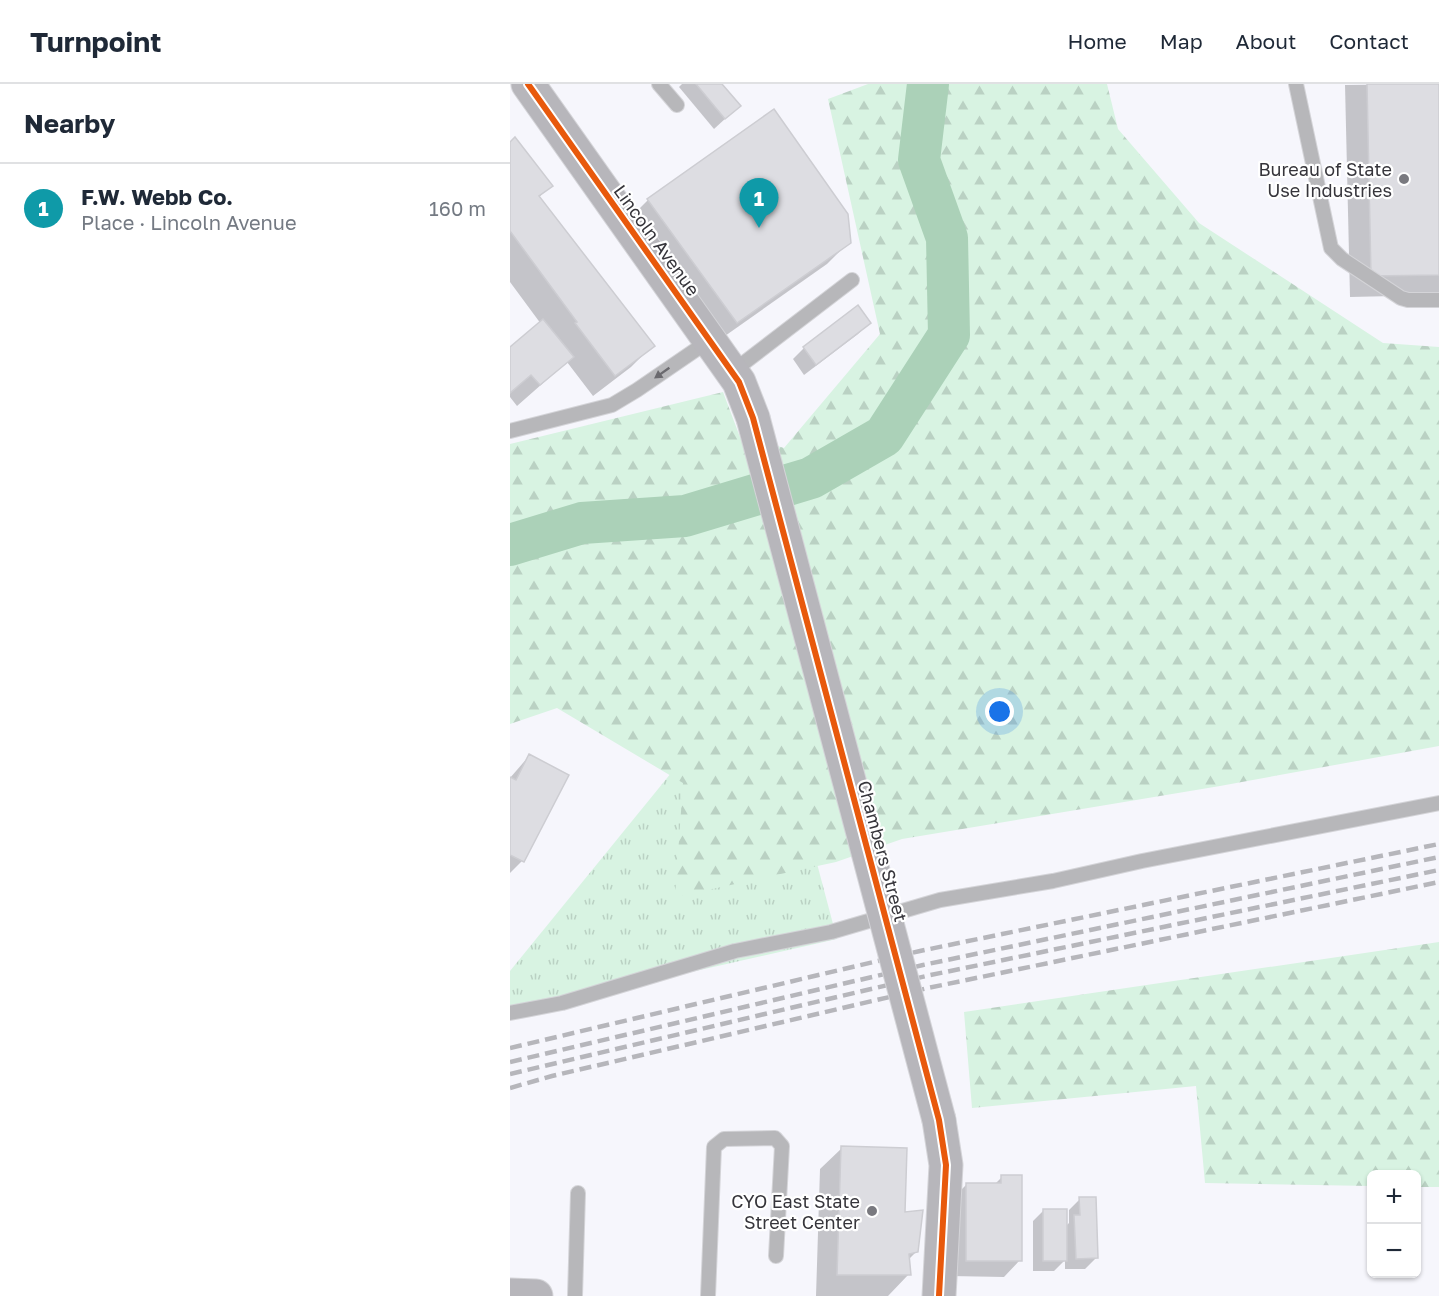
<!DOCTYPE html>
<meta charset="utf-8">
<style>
:root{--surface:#fff;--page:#f2f2f3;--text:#1f2937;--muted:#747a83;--line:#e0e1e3;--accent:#0b8043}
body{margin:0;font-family:"Golos Text",sans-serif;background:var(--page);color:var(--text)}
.controls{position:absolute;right:18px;bottom:18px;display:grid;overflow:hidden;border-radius:9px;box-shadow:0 2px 4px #0004}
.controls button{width:54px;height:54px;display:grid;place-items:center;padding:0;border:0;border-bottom:2px solid var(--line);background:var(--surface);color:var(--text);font:30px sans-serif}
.you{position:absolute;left:490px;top:628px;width:21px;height:21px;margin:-15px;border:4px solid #fff;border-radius:50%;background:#1a73e8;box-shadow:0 0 0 9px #1a73e833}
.badge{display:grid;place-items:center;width:39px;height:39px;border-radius:50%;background:var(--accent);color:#fff;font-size:20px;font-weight:700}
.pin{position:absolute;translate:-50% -50px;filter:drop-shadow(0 2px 3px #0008)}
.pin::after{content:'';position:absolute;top:32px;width:21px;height:18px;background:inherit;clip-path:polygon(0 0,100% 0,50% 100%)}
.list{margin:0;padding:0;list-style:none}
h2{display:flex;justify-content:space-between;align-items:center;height:78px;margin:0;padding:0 24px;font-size:26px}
h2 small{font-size:20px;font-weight:400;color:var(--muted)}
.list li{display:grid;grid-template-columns:39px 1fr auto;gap:18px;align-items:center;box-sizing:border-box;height:90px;padding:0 24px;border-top:2px solid var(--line)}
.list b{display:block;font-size:22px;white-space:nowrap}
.list p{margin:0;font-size:20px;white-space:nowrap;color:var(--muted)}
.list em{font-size:20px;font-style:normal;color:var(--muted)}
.map{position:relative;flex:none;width:929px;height:1212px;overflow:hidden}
header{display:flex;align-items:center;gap:36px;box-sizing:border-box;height:84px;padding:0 30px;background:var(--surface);border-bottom:2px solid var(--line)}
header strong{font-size:28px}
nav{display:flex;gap:33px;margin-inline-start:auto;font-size:21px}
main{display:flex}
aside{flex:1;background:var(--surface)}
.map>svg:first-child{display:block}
.grass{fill:url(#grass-tufts)}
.forest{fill:url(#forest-firs)}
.shadow{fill:#0003}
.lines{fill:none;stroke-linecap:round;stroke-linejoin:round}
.river{stroke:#abd1b8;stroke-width:42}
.building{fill:#dddde2;stroke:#cdcdd2;stroke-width:1.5}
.lane-casing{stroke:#d4d4d8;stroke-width:16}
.secondary-casing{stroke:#d4d4d8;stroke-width:35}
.lane{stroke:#b7b7ba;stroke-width:14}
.secondary{stroke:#b7b6bb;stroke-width:33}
.rail{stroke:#b6b6bb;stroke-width:4.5;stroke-dasharray:12 6;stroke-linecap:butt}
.secondary-bridge-casing{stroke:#d4d4d8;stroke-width:35;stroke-linecap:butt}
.secondary-bridge{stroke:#b7b6bb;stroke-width:33}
.cycleway-casing{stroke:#fff;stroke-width:10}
.cycleway{stroke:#e8590c;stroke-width:6}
.oneway{fill:#6a696e}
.poi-dot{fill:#79797f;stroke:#fff;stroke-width:2}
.labels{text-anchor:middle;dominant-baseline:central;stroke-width:4.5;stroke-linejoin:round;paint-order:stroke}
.poi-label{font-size:18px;fill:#36353b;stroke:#fff;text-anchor:end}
.street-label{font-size:18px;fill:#36353b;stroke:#fff}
</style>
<header>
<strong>Turnpoint</strong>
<nav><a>Home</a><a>Map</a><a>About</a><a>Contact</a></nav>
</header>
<main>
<aside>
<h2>Nearby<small></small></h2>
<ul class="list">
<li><span class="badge" style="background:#0f9aa8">1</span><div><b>F.W. Webb Co.</b><p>Place · Lincoln Avenue</p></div><em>160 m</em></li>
</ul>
</aside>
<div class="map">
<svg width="929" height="1212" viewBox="0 0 929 1212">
<defs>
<pattern id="grass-tufts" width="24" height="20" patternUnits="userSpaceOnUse" patternTransform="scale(1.5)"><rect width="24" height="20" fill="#d8f3e2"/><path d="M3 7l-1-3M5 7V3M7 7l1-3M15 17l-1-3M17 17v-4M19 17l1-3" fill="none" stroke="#bad1c3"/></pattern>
<pattern id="forest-firs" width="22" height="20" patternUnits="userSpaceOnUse" patternTransform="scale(1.5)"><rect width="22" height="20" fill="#d8f3e2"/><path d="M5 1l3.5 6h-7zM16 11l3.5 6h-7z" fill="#bad1c3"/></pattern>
</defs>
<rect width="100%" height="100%" fill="#f6f6fc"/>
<path class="grass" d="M253 576 327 855 0 929V887Z"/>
<g class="forest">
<path d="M358 0H597L608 45 689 139 873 259 929 263V662L710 702 392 755 326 778 165 813 173 699 47 624 0 640V360L213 308 236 369 255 358 274 364 370 250 318 15Z"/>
<path d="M929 858V1103H907L906 1090H862L861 1102 695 1099 686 1002 462 1024 454 928Z"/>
</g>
<g class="shadow">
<path d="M172 0H211L229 22 204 45 169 3Z"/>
<path d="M929 0V211L840 213 835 1Z"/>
<path d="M264 27 339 158 317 180 205 259 116 138 138 116Z"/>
<path d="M0 59 41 102 28 114 143 261 121 283 83 312 57 278 7 322 0 313V265L31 240 0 198Z"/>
<path d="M348 224 359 239 348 250 294 291 283 275 294 264Z"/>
<path d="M19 672 12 777 0 789V694Z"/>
<path d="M332 1064 394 1129 407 1167 398 1176 399 1190 378 1212H306L310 1085Z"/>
<path d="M492 1093 510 1176 494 1193 440 1192V1117L456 1101H484Z"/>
<path d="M570 1115 586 1174 575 1185H555V1176L544 1187H523V1137L534 1126 555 1143 559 1139V1126Z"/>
</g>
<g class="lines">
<path class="river" d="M0 461 72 439 175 432 301 394 374 352 439 251 437 154 409 76 418 0"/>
</g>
<g class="building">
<path d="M186 0H212L231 22 215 35Z"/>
<path d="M857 0H929V191L861 192Z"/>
<path d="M264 25 338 130 341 159 227 239 137 115Z"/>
<path d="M5 53 43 102 29 112 145 262 105 292 65 239 67 238 0 147V58Z"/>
<path d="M348 221 361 239 306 281 293 263Z"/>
<path d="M33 235 64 273 30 301 21 291 0 309V263Z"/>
<path d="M19 670 59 691 14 778 0 771V693L6 696Z"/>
<path d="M331 1062 397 1064 395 1128 413 1126 408 1168 399 1170 401 1191H327Z"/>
<path d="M491 1091H512V1177H456V1099H491Z"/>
<path d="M569 1113H586L588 1174 566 1175 564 1131H570Z"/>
<rect x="533" y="1125" width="24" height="52"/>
</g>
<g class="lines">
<defs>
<g id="lane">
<path d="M149 0 167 21"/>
<path d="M786 0 821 164 832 175 891 214 898 216H929"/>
<path d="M222 288 342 196"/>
<path d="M0 347 102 321 127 306 200 256"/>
<path d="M0 929 52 919 225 867 321 848 430 816 543 797 632 777 929 719"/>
<path d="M65 1212 68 1109"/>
<path d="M198 1212 204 1063 214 1055 265 1054 272 1062 266 1172"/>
</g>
<g id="secondary">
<path d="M18 0 229 298 243 334"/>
<path d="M0 1211 26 1212"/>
<path d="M429 1212 436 1081 429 1036"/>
</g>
</defs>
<use href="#lane" class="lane-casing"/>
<use href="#secondary" class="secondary-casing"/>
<use href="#lane" class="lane"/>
<use href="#secondary" class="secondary"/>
<g class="rail">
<path d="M0 964 410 867 929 760"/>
<path d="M0 978 413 881 929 773"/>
<path d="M0 990 416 892 929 786"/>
<path d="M0 1004 42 992 418 904 929 798"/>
</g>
<defs>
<path id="secondary-bridge" d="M243 334 429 1036"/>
</defs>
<use href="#secondary-bridge" class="secondary-bridge-casing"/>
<use href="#secondary-bridge" class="secondary-bridge"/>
<defs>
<path id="cycleway" d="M18 0 229 298 243 334 429 1036 436 1081 429 1212"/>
</defs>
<use href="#cycleway" class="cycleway-casing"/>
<use href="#cycleway" class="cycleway"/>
</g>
<defs><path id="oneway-solid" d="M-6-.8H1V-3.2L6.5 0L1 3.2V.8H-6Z" transform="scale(1.5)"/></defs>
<use class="oneway" href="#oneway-solid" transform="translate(152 289) rotate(145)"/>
<g class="poi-dot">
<circle cx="894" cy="95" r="6"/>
<circle cx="362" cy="1127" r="6"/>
</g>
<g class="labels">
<g class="poi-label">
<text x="882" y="85">Bureau of State<tspan x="882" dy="21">Use Industries</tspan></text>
<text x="350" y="1117">CYO East State<tspan x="350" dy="21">Street Center</tspan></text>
</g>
<g class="street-label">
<text transform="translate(147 156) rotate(54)">Lincoln Avenue</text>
<text transform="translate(373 767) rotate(75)">Chambers Street</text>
</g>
</g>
</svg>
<div class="controls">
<button>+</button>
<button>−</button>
</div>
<div class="you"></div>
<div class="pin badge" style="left:249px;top:144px;background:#0f9aa8">1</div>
</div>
</main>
